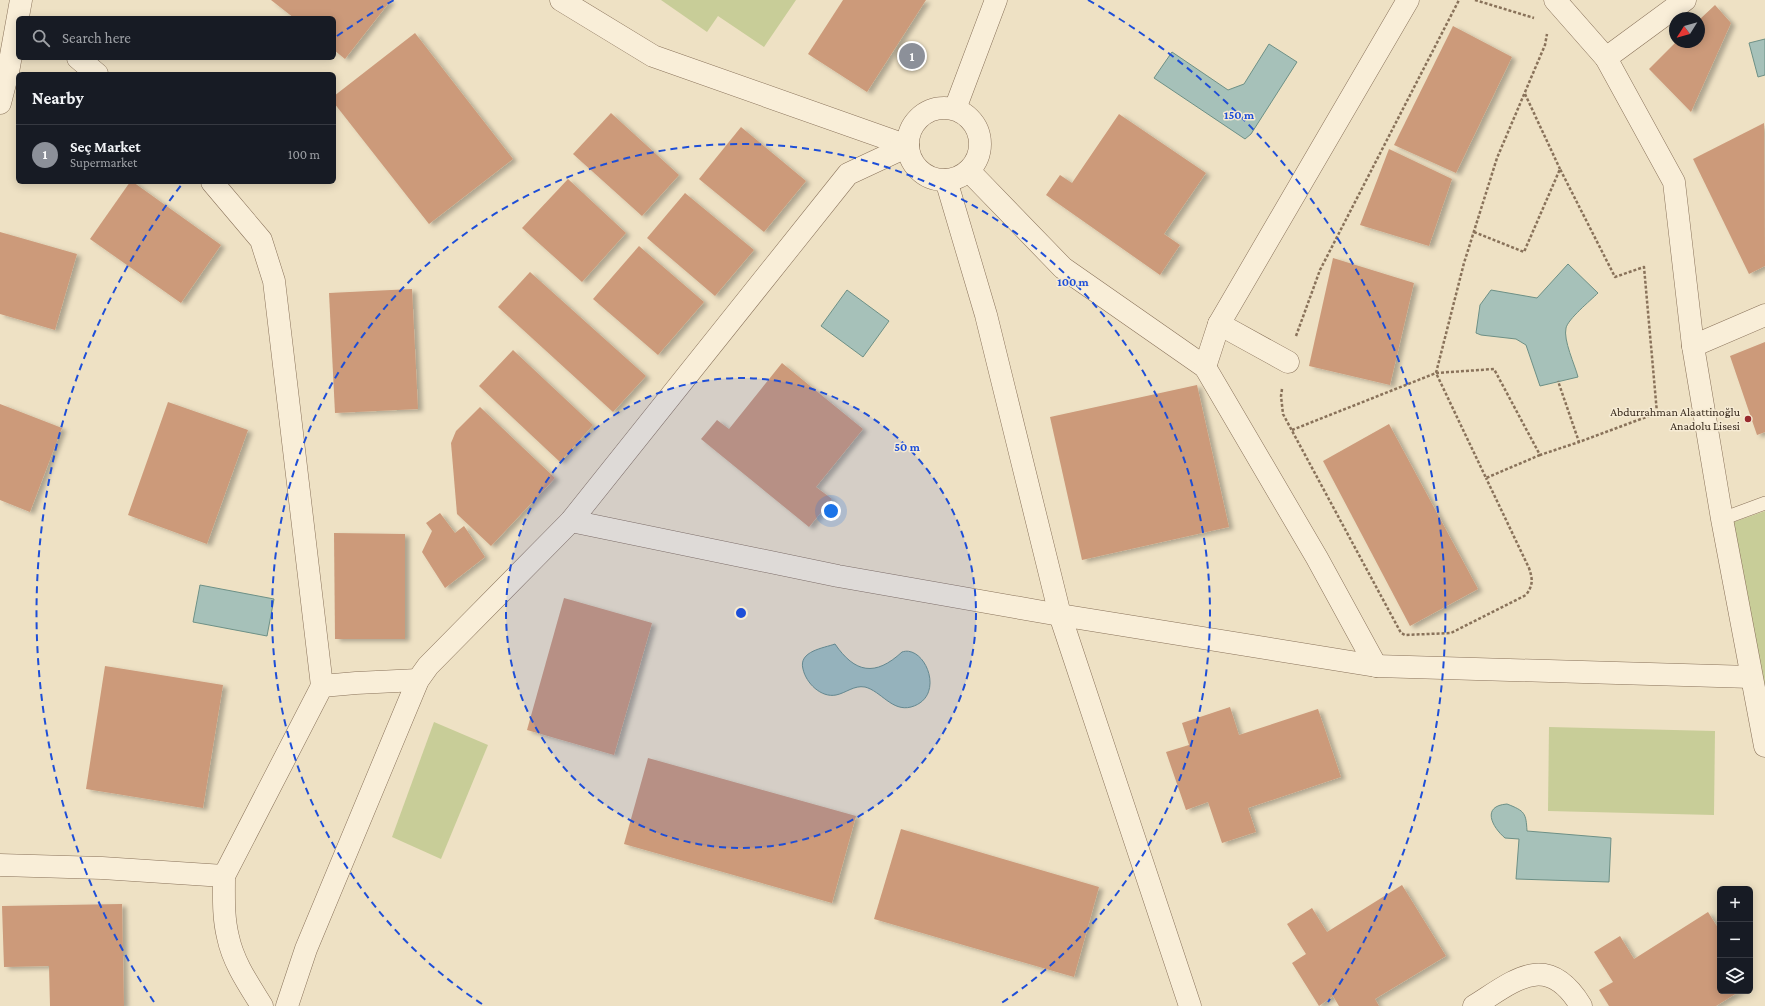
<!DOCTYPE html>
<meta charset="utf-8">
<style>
:root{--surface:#171b24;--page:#242831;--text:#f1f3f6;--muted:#9ea1a6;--line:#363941;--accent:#8c9099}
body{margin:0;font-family:"Crimson Pro",serif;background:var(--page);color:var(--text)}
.controls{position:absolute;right:12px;bottom:12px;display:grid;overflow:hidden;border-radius:6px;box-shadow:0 2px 10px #0003}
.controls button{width:36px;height:36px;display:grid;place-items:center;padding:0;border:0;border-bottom:1px solid var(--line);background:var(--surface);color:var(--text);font:20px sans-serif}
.compass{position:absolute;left:1669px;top:12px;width:36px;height:36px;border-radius:50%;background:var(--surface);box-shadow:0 2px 10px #0003;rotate:233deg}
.you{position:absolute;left:831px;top:511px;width:14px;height:14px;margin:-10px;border:3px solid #fff;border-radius:50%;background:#1a73e8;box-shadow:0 0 0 6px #1a73e833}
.badge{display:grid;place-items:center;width:26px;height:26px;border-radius:50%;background:var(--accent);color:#fff;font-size:13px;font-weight:700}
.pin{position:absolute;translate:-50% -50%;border:2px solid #fff;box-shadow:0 1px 4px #0006}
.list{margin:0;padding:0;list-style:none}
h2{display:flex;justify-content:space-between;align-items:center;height:52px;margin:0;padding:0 16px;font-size:17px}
h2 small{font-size:13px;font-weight:400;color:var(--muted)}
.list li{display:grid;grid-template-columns:26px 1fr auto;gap:12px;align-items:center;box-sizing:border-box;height:60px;padding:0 16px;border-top:1px solid var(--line)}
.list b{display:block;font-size:15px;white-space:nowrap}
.list p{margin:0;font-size:13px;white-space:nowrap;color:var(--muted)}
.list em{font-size:13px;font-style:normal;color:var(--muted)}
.icon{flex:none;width:22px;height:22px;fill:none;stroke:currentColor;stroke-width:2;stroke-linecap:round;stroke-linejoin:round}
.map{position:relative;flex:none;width:1765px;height:1006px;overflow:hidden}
.search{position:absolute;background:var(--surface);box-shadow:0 2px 10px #0003;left:16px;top:16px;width:320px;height:44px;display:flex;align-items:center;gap:10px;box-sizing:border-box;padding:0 14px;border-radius:6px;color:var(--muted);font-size:15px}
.panel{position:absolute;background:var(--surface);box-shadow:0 2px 10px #0003;left:16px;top:72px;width:320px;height:112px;border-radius:6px}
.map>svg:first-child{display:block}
.green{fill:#c8cd98}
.water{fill:#a6c1b9;stroke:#6d9086}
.building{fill:#cc9a7a;filter:url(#shadow)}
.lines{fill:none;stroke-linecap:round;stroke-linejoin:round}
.service-casing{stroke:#89725a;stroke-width:14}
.minor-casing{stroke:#89725a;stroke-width:23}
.path{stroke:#89725a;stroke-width:2.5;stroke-dasharray:3 2;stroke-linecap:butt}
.service{stroke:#f9eed8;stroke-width:13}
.minor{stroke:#f9eed8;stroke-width:22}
.ring{fill:none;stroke:#1d4ed8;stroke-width:2;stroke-dasharray:7 5}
.poi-dot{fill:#982a2e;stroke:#f6ebd4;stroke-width:1.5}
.labels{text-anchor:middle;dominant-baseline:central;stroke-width:3;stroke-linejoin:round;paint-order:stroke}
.poi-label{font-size:12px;fill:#392b1e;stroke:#f6ebd4;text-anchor:end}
.centre{fill:#1d4ed8;stroke:#f6ebd4;stroke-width:2}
.ring-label{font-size:12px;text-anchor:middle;font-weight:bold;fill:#1d4ed8;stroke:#f6ebd4;stroke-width:3;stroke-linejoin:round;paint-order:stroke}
</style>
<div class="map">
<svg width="1765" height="1006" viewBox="0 0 1765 1006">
<defs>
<filter id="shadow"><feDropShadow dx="4.5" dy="2.5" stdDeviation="2" flood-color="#0004"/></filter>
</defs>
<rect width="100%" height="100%" fill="#eee1c4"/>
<g class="green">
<path d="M661 0H796L764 47 718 16 707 32Z"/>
<path d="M1765 511V691L1731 523Z"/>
<path d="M434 722 488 745 441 859 392 837Z"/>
<path d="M1549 727 1715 731 1714 815 1548 811Z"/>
</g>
<g class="water">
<path d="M1765 39V75L1758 77 1749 43Z"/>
<path d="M1269 44 1297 62 1251 134 1245 139 1154 78 1172 52 1228 90 1244 84Z"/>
<path d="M1568 264 1598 293C1590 301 1568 319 1566 328 1563 340 1575 365 1578 377L1540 386 1526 345 1516 339 1481 335 1476 333 1480 305 1491 290 1537 298Z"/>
<path d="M847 290 889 321 863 357 821 326Z"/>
<path d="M200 585 274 599 267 636 193 622Z"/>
<path d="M835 644C855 673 875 677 902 652 925 644 947 697 911 707 892 712 881 691 865 687 854 685 846 693 836 695 821 698 806 683 803 669 798 651 824 648 835 644Z"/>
<path d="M1507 804C1525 811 1526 813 1527 831L1611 838 1609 882 1516 879 1519 839 1505 838C1492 827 1481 806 1507 804Z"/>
</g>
<g class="building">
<path d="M271 0H391L345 59 334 50V18H294Z"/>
<path d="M843 0H926L867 92 808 54Z"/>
<path d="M1715 5 1731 23 1691 112 1649 69 1676 42H1699V20Z"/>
<path d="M1453 26 1512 57 1456 173 1394 145Z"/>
<path d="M415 33 513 159 429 224 334 103V96Z"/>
<path d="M611 113 679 175 642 216 573 154Z"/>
<path d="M1119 114 1206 173 1164 234 1180 245 1160 275 1046 195 1060 175 1072 183Z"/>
<path d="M1764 123 1765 266 1749 274 1693 159Z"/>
<path d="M741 127 806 181 764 232 699 179Z"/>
<path d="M1389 149 1452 179 1429 246 1360 225Z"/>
<path d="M568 179 626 233 582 282 522 228Z"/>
<path d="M130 182H133L221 245 181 303 90 239Z"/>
<path d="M685 193 754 250 715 296 647 238Z"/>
<path d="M0 232 77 254 55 330 0 314Z"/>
<path d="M639 246 704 302 658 355 593 299Z"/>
<path d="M1333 258 1414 283 1390 385 1309 366Z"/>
<path d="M530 272 646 376 613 412 498 307Z"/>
<path d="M412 289 418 409 335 413 329 293Z"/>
<path d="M1765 342V432L1757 435 1730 356Z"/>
<path d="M513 350 593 425 560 462 479 386Z"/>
<path d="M782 363 863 429 816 487 832 499 809 527 701 439 717 420 729 429Z"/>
<path d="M1197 385 1229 527 1082 560 1050 417Z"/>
<path d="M168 402 248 430 207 544 128 515Z"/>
<path d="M0 404 62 428 30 512 0 500Z"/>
<path d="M480 407 555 478 491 546 457 514 451 443 456 431Z"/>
<path d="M1389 424 1478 589 1410 626 1323 461Z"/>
<path d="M440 513 455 533 464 526 485 557 445 588 422 552 432 531 426 523Z"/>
<path d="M334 533 405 534V639H335Z"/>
<path d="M564 598 652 623 614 755 527 730Z"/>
<path d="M105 666 223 685 203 808 86 789Z"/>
<path d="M1230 707 1239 735 1318 709 1341 777 1248 808 1256 832 1222 843 1208 802 1186 810 1166 752 1189 745 1182 723Z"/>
<path d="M648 758 856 816 832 903 624 844Z"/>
<path d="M901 829 1099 887 1074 977 874 919Z"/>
<path d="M1402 885 1446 956 1375 999 1379 1006H1339L1333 996 1319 1006 1292 963 1306 954 1287 924 1312 908 1327 932Z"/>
<path d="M122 904 124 1006H50L49 966 4 967 2 906Z"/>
<path d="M1708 912 1720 931V991H1740L1716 1006H1609L1599 990 1613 982 1594 952 1620 936 1634 959Z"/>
</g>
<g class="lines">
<defs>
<path id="service" d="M1722 519 1765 503"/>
<g id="minor">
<path d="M561 0 653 56 908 146"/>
<path d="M1555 0 1606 58 1674 182 1693 346 1722 519 1765 746"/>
<path d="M78 58 97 74"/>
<path d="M1606 58 1685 0"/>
<path d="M0 103 8 72 21 0"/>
<circle cx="944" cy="144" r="36"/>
<path d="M955 109 996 0"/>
<path d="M969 171 1063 268 1205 367 1317 558 1376 666"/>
<path d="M946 180 986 315 1060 615 1190 1006"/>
<path d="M212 182 261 240 274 281 322 686"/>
<path d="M1219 324 1288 362"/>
<path d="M1693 346 1765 315"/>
<path d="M1205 367 1219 324 1408 0"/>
<path d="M571 521 838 576 1060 615 1376 666 1751 677"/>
<path d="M0 865 102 868 224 876"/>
<path d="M262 1006C249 985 233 962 228 937 223 917 224 897 224 876L322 686 356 683 418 680"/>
<path d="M287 1006 306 949 418 680 428 666 571 521 848 174 908 146"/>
<path d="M1474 1006C1514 981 1547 950 1581 1006"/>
</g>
</defs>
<use href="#service" class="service-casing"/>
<use href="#minor" class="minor-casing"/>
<g class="path">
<path d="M1475 0 1534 18"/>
<path d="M1525 94 1560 169"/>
<path d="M1474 232 1524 252 1560 169 1615 277 1644 267 1657 413 1579 442 1558 381"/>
<path d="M1296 336 1320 270 1459 0"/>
<path d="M1282 389 1281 396 1283 414 1401 633 1405 635 1451 633 1526 595C1533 585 1533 580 1529 568L1486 478"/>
<path d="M1292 430 1436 373 1464 263 1497 158 1545 45 1547 34"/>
<path d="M1540 455 1486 478 1436 373 1494 369 1540 455 1579 442"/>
</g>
<use href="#service" class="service"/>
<use href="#minor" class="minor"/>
</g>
<circle cx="741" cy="613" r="235" fill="#1d4ed8" fill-opacity=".12"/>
<g class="ring">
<circle cx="741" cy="613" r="235"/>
<path d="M482 1004A469 469 0 1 1 1000 1004"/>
<path d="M154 1002A704 704 0 0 1 182 184M337 36A704 704 0 0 1 394 0M1088 0A704 704 0 0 1 1328 1002"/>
</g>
<circle class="poi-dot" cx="1748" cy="419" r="4"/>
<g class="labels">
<g class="poi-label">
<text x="1740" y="412">Abdurrahman Alaattinoğlu<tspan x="1740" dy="14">Anadolu Lisesi</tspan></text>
</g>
</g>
<circle cx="741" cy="613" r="6" class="centre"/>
<g class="ring-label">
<text x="1239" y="119">150 m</text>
<text x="1073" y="286">100 m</text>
<text x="907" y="451">50 m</text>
</g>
</svg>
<div class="controls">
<button>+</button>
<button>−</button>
<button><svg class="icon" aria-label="layers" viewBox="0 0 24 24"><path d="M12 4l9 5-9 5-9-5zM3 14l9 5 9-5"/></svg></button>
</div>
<svg class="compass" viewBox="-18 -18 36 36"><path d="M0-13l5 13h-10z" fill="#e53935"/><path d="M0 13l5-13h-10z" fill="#9ea1a6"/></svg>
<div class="you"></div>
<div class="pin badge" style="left:912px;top:56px">1</div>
<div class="search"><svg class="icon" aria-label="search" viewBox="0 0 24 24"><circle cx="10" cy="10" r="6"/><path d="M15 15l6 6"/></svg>Search here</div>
<section class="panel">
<h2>Nearby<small></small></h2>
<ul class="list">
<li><span class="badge">1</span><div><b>Seç Market</b><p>Supermarket</p></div><em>100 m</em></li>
</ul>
</section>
</div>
